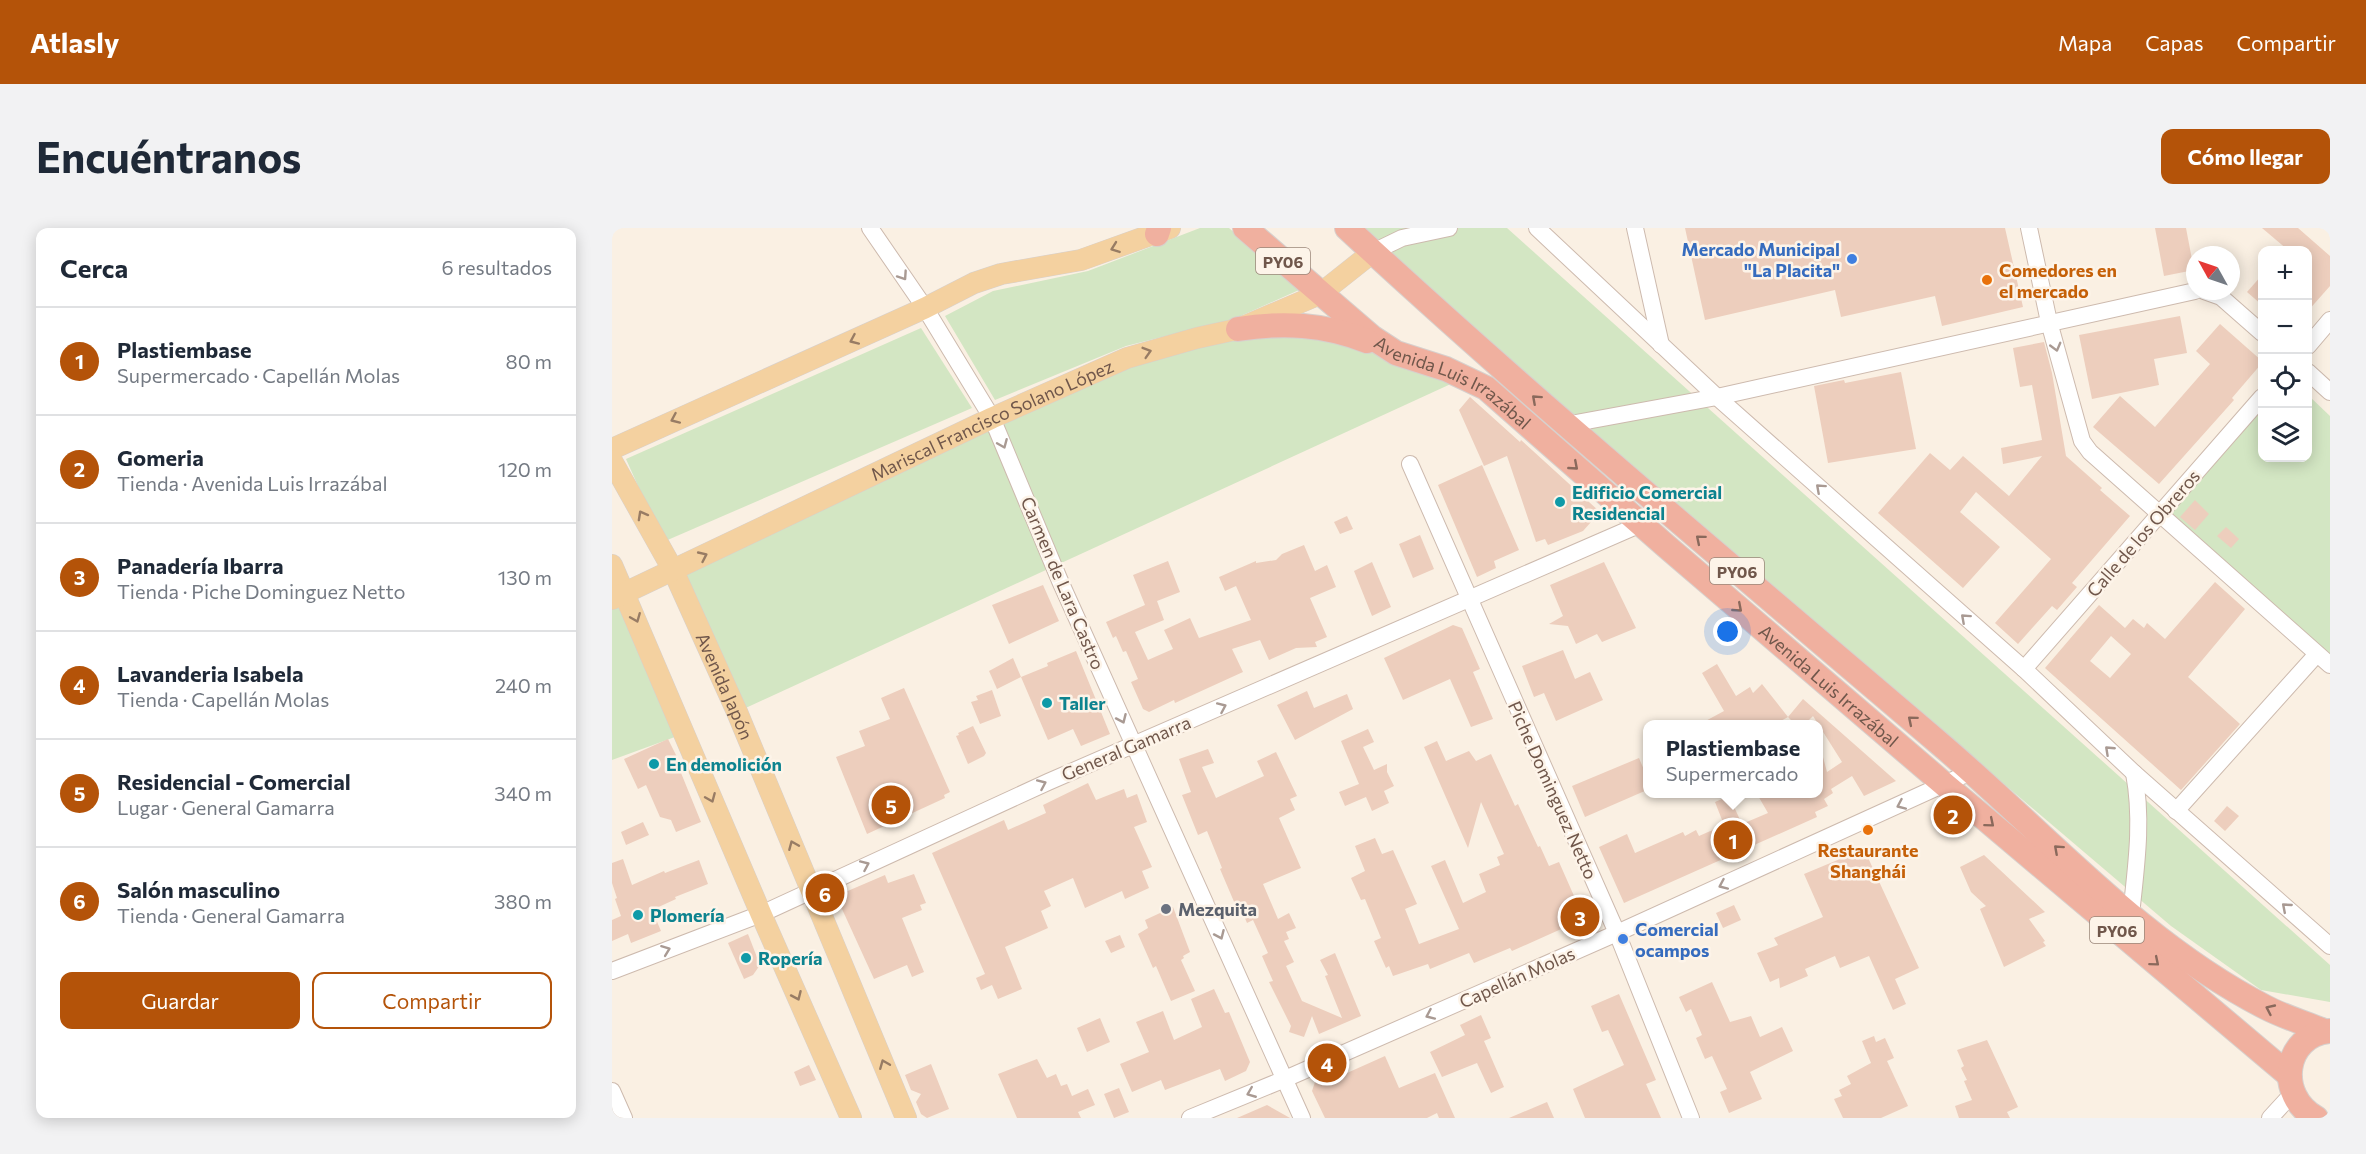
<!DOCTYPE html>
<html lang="es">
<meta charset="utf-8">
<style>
:root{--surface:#fff;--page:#f2f2f3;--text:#1f2937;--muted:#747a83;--line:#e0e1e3;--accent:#b45309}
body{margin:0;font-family:Commissioner,sans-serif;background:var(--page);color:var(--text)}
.controls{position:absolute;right:18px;top:18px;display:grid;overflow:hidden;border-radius:12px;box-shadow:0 3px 15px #0003}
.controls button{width:54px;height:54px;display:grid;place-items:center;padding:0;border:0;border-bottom:2px solid var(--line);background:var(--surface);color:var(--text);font:30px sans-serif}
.compass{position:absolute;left:1574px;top:18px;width:54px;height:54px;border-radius:50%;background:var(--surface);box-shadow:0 3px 15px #0003;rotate:310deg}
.you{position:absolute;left:1116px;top:404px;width:21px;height:21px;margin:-15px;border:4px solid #fff;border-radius:50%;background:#1a73e8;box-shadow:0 0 0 9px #1a73e833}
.badge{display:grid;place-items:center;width:39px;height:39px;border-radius:50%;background:var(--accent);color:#fff;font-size:20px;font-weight:700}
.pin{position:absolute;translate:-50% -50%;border:3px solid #fff;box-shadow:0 2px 6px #0006}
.popup{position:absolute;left:1031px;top:492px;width:180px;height:78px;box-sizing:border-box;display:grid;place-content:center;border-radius:12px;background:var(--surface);filter:drop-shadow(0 2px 4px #0005);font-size:20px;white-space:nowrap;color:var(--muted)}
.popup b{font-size:22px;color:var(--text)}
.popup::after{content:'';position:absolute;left:50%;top:100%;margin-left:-12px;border:12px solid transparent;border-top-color:var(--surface)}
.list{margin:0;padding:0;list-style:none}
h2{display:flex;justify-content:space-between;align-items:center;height:78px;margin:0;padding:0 24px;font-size:26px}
h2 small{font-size:20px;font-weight:400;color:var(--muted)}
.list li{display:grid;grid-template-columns:39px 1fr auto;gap:18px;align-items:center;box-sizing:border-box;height:108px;padding:0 24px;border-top:2px solid var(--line)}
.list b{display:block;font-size:22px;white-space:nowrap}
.list p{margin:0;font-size:20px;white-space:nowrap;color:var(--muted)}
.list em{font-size:20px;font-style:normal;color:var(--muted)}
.actions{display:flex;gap:12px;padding:18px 24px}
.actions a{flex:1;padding:14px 0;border:2px solid var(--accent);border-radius:12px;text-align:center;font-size:21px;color:var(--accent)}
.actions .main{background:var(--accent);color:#fff}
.icon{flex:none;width:33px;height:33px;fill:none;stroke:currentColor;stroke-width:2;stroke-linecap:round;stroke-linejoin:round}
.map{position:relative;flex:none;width:1718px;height:890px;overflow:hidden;border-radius:12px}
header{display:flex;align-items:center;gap:36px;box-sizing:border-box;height:84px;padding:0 30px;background:var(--accent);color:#fff}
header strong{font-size:28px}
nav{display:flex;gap:33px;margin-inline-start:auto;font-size:21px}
.intro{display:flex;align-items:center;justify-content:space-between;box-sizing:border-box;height:144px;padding:0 36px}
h1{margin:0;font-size:42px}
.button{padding:15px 27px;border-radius:12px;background:var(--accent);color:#fff;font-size:21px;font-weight:700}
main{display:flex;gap:36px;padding:0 36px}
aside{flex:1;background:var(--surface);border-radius:12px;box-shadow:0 3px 15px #0003}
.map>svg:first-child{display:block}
.green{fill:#d3e6c3}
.building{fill:#edcebd;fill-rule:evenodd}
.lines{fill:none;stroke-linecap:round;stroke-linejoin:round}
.minor-casing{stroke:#cdbaae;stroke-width:18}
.major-casing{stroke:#d7d0cd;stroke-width:22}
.highway-casing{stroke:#d7d0cd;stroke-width:26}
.minor{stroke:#fff;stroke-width:16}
.major{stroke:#f4d1a0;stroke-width:21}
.highway{stroke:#f0b09f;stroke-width:24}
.oneway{stroke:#987c64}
.oneway2{stroke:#a99a93}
.oneway3{stroke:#8a695c}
.shop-dot{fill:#3f7fe0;stroke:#fdf4e9;stroke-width:2}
.food-dot{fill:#e8710a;stroke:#fdf4e9;stroke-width:2}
.culture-dot{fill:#0f9aa8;stroke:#fdf4e9;stroke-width:2}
.worship-dot{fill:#6b7280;stroke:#fdf4e9;stroke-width:2}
.labels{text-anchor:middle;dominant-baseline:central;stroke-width:5;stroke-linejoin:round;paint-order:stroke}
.shield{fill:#fdf4e9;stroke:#9a867a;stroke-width:1.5}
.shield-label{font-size:16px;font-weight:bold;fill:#70574b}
.shop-label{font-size:18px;font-weight:bold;fill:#366cbe;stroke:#fdf4e9;text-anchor:end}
.food-label{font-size:18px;font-weight:bold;fill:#c56008;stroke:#fdf4e9;text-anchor:start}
.street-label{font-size:18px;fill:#70574b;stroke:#fdf4e9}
.culture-label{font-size:18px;font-weight:bold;fill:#0d838f;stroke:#fdf4e9;text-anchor:start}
.worship-label{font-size:18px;font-weight:bold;fill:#5b616d;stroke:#fdf4e9;text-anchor:start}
</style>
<header>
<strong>Atlasly</strong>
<nav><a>Mapa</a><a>Capas</a><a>Compartir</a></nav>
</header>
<div class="intro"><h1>Encuéntranos</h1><a class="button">Cómo llegar</a></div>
<main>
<aside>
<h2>Cerca<small>6 resultados</small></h2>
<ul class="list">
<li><span class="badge">1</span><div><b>Plastiembase</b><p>Supermercado · Capellán Molas</p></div><em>80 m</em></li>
<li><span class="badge">2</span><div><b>Gomeria</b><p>Tienda · Avenida Luis Irrazábal</p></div><em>120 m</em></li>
<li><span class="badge">3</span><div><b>Panadería Ibarra</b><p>Tienda · Piche Dominguez Netto</p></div><em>130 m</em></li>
<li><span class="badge">4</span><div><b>Lavanderia Isabela</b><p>Tienda · Capellán Molas</p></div><em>240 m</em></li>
<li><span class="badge">5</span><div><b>Residencial - Comercial</b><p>Lugar · General Gamarra</p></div><em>340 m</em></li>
<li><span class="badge">6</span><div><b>Salón masculino</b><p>Tienda · General Gamarra</p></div><em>380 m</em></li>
</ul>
<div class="actions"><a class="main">Guardar</a><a>Compartir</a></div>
</aside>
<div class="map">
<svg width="1718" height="890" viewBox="0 0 1718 890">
<rect width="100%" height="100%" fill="#faf0e3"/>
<g class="green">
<path d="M588 0H617L687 62 622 91 514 118 383 172 333 88 381 63 476 43Z"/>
<path d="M738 0H895L1718 737V774L1649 762 1559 698Z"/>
<path d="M689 96 854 149 125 484 61 342 515 130Z"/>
<path d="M309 100 360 180 51 314 14 231Z"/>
<path d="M1696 167 1718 188V442L1551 291 1650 173V230H1696Z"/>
<path d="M14 366 71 506 0 532V372Z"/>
</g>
<g class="building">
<path d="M1073 0H1393L1411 79 1330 98 1323 68 1229 89 1223 62 1093 92Z"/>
<path d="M1543 0H1574L1582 42 1552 48Z"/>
<path d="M1650 0H1686L1718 28V58L1695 84V22H1676Z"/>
<path d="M1650 47V77L1635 64Z"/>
<path d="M1568 88 1575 125 1542 131 1547 157 1480 171 1467 107Z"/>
<path d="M1608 96 1650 133V135L1620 170 1622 172 1547 256 1481 199 1508 168 1543 199 1598 136 1584 123Z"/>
<path d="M1432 114 1440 145 1454 228 1490 260 1488 262 1518 288 1460 355 1465 359 1445 382 1440 378 1406 416 1383 395 1439 331 1364 264 1348 284 1388 319 1351 360 1266 285 1318 225 1338 242 1351 228 1397 268 1430 228 1391 236 1389 220 1430 212 1420 157 1408 159 1401 120Z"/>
<path d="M1289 144 1304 221 1216 235 1202 158 1232 152 1233 155Z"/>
<path d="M858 169 908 214 909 212 988 284 971 303 936 317 933 311 924 314 895 228 872 238 847 182Z"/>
<path d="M870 237 907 322 882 333 884 340 865 349 826 257Z"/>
<path d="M1583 272 1597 286 1583 302 1568 289Z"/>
<path d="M735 288 741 301 728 306 722 294Z"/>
<path d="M1614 299 1627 311 1619 320 1605 308Z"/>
<path d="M808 307 822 341 801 350 787 316Z"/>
<path d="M692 317 703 343 715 337 724 359 698 370 715 409 703 414 705 419 684 420 657 432 648 412 620 421 631 444 563 475 562 472 537 484 531 481 519 454 526 451 514 423 511 424 504 408 501 410 494 394 533 377 521 347 556 333 568 364 545 373 552 392 523 404 536 432 561 421 552 402 578 390 587 410 639 392 624 358 613 363 607 349 644 333V335L664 332 670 326Z"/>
<path d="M760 334 779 379 760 388 742 343Z"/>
<path d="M992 334 1024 400 990 414 985 406 964 416 956 398 937 396 951 388 938 357Z"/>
<path d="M1603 354 1633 381 1576 449 1628 496 1569 562 1433 440 1487 377 1513 400 1521 391 1532 400 1535 395 1553 411ZM1499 408 1519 426 1498 450 1478 433Z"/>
<path d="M431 357 447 393 397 416 380 377Z"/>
<path d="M841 397 850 400 868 441 861 444 881 491 859 499 838 451 791 472 772 430Z"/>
<path d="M951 422 963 451 978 444 991 472 944 493 932 465 922 469 910 438Z"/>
<path d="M464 423 498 506 469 518 461 501 436 512 409 449 436 438 435 435Z"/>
<path d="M401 430 409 449 385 461 377 443Z"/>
<path d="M1105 436 1124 468 1138 459 1141 465 1150 456 1176 489 1191 471 1284 553 1252 568 1240 548 1219 561 1221 565 1212 571 1216 578 1203 584 1205 589 1012 675 987 619 1015 606 1023 625 1071 604 1073 608 1084 602 1087 608 1112 597 1103 574 1117 568 1130 596 1156 585 1145 566H1206V529H1211L1215 544 1230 534 1201 488 1193 496H1183L1176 489 1163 496H1088L1112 483 1090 445Z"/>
<path d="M292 460 338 564 332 567 333 570 255 606 224 529 253 518 247 503 278 491 269 470Z"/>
<path d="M380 462 389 488 368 496 359 474 366 472 364 468Z"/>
<path d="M695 463 702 480 735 466 741 481 683 512 665 477Z"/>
<path d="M361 498 374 525 372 528 356 536 344 508 347 507 346 505Z"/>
<path d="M756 501 762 514 751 519 762 542 775 536V544L782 558 772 563 777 575 760 583 754 569 733 578 727 564 747 556 729 513Z"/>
<path d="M56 511 69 537 67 540 89 594 64 604 59 592 48 589 34 557 26 561 12 531Z"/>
<path d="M825 513 834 533 857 523 864 533 879 526 903 578 906 576 926 619 928 618 937 638 947 634 970 686 967 693 900 723 898 720 862 735 857 725 818 741 816 736 781 748 777 738 774 740 762 713 769 710 753 671 749 672 739 650 753 643 743 618 763 610 770 626 781 622 805 676 793 681 807 716 847 701 819 638 833 632 851 675 874 664 867 646 888 637 885 629 892 626 869 574 856 620 812 519Z"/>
<path d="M596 521 602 535 590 539 604 570 652 548 645 533 664 524 685 568 678 571 683 582 667 590 689 640 651 656 666 691 677 685 684 700 674 704 677 711 672 713 682 734 674 738 690 773 730 790 713 748 716 747 708 732 723 725 749 788 707 806 700 788 692 809 677 804 679 798 657 754 661 753 650 728 656 725 641 692 635 695 632 688 629 690 608 641 610 640 595 603 586 607 570 567 579 564 567 531Z"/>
<path d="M1027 530 1035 549V562L973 589 960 558Z"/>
<path d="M476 555 484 572 512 561 515 570 525 566 535 594 522 599 540 639 530 643 537 660 513 671 510 663 473 680 461 650 432 663 439 678 429 683 436 700 393 719 410 761 386 771 380 757 369 762 364 750 373 746 320 625 392 592 396 602 434 585 431 577Z"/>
<path d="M1615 578 1627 588 1613 603 1602 593Z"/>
<path d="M31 594 37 607 14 617 9 604Z"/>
<path d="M1252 621 1307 740 1283 751 1294 776 1281 782 1257 728 1228 740 1223 728 1193 741 1196 748 1168 760 1167 750 1158 754 1145 725 1166 717 1162 710 1211 689 1192 646Z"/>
<path d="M1372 627 1433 684 1417 691 1433 713 1431 714 1434 718 1392 739 1368 681 1374 678 1359 664 1348 639Z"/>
<path d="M11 631 20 657 52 643 53 645 87 632 96 656 63 669 64 671 40 682 49 703 19 715 16 706 0 713V692L9 688 3 671 5 670 0 655V635Z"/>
<path d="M302 646 314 675 308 677 310 682 290 690 312 744 300 749 295 737 262 751 230 681 222 684 217 671 273 647 276 655Z"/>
<path d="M1122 677 1129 692 1111 700 1104 685Z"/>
<path d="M561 679 578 724 571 728 572 730 569 732 583 763 559 773 544 738 541 740 526 706 536 700 533 692Z"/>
<path d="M136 706 148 737 141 747 132 751 116 715Z"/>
<path d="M508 707 513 719 499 725 493 713Z"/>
<path d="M1100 754 1118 794 1139 788 1148 809 1170 799 1181 823 1138 844 1150 871 1117 885 1108 864 1115 861 1100 828 1093 831 1084 810 1090 807 1079 781 1074 784 1067 769Z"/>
<path d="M602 761 613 785 617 784 638 834 634 843 613 853 608 841 553 862 549 852 520 864 508 836 537 824 524 794 551 783 562 812 590 799 579 771Z"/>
<path d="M1007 766 1044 852 1034 856 1049 890H973L961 861 1012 837 996 802 990 804 979 778Z"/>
<path d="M869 787 879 810 872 813 892 859 879 865 865 835 830 849 818 824 853 807 848 797Z"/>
<path d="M488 790 498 814 475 824 465 800Z"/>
<path d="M1262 808 1264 814 1273 810 1282 830 1275 833 1296 878 1269 890H1231L1222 871 1230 868 1227 862 1239 856 1235 848 1259 835 1250 813Z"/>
<path d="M1375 812 1406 879 1395 884 1398 890H1347L1343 878 1360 872 1352 853 1355 852 1349 840 1352 838 1345 822Z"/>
<path d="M773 828 787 860 823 845 843 890H827L825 885 815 890H713L700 863 703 854 724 845 726 849Z"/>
<path d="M425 831 435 850 444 846 449 858 455 856 460 868 476 861 483 877 466 884 469 890H405L386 846Z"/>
<path d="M319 836 337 881 315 890 309 886 304 874 309 866 299 862 293 847Z"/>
<path d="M197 837 204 852 188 858 182 844Z"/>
<path d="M507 860 517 884 502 890 492 866Z"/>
<path d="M935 874 942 890H897Z"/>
<path d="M655 877 678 890H625Z"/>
</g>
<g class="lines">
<defs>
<g id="minor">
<path d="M258 0 313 80 380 190 448 353 690 890"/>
<path d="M925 0 1105 169 1412 441 1522 545 1718 718"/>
<path d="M1023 0 1049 117"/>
<path d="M1417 0 1437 94 1470 213 1478 224 1718 437"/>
<path d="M761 24 790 10 837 0"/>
<path d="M1592 63 1609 69 1650 105"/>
<path d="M1696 118 1718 92"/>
<path d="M1696 144 1718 164"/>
<path d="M953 197 1105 169 1583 63"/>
<path d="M798 236 1005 705 1079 890"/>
<path d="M1412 441 1650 169"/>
<path d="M1564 583 1705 426"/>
<path d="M1519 687C1524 639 1531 593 1522 545"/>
<path d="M0 743 149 686 436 554 1029 296"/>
<path d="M0 863 12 890"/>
<path d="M578 890 673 851 1005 705 1361 543"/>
<path d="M1658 890 1680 866"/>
</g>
<g id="major">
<path d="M0 221 313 80 362 55 389 46 469 32 558 0"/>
<path id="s1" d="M0 233 61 342 125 484 294 890"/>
<path d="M0 337 149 686 239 890"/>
<path id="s2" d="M0 371 380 190 515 130 585 110 626 101 708 66 761 24"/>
</g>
<g id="highway">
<path id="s3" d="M633 0 761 110 784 125 834 141 874 160 1054 318 1333 557 1677 847"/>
<path d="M735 0C927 178 1128 345 1327 515 1433 605 1528 715 1653 779 1672 789 1693 795 1712 803"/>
<path d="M545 6 547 0"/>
<path d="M626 101C671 94 712 96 755 113"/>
<path d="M1704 890C1664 868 1671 807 1718 803"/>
</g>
</defs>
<use href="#minor" class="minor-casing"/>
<use href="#major" class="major-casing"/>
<use href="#highway" class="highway-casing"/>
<use href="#minor" class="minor"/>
<use href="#major" class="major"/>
<use href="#highway" class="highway"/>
</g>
<defs><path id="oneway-chevron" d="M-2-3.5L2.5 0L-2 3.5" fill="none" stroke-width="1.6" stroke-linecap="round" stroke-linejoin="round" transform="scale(1.5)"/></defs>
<g class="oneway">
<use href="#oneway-chevron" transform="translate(503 20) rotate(160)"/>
<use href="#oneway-chevron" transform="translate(242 112) rotate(156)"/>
<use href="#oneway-chevron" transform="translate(535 124) rotate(-17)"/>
<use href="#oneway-chevron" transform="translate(63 191) rotate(156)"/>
<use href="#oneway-chevron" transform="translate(30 287) rotate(-119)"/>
<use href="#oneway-chevron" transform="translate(91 328) rotate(-25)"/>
<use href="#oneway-chevron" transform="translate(24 390) rotate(68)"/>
<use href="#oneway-chevron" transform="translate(99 570) rotate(67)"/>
<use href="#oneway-chevron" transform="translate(181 617) rotate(-113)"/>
<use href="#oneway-chevron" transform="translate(185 768) rotate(66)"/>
<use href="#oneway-chevron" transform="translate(272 836) rotate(-112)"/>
</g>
<g class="oneway2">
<use href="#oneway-chevron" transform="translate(291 48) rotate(56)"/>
<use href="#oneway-chevron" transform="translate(1444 119) rotate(75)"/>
<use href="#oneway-chevron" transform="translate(391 216) rotate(67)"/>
<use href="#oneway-chevron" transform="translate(1208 260) rotate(-138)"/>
<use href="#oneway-chevron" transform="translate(1353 390) rotate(-138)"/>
<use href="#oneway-chevron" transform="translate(610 479) rotate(-24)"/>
<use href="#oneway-chevron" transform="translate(510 491) rotate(66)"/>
<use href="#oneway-chevron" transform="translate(1497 522) rotate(-137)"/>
<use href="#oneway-chevron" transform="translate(430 556) rotate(-24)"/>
<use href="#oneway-chevron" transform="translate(1289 577) rotate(156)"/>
<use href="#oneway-chevron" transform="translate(253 637) rotate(-24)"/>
<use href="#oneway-chevron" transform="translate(1111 657) rotate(156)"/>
<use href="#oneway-chevron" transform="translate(1674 679) rotate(-139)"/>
<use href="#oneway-chevron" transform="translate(608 707) rotate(66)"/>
<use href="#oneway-chevron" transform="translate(54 722) rotate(-21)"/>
<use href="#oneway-chevron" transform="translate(818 787) rotate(156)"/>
<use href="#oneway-chevron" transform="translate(639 865) rotate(158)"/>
</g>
<g class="oneway3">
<use href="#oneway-chevron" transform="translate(924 171) rotate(-138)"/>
<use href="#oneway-chevron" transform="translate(962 238) rotate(41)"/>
<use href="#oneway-chevron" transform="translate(1088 311) rotate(-140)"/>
<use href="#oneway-chevron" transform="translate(1126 380) rotate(41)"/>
<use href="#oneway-chevron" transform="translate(1300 492) rotate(-140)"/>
<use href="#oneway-chevron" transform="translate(1378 595) rotate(40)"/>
<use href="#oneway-chevron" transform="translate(1446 621) rotate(-138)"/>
<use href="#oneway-chevron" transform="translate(1543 734) rotate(40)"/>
<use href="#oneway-chevron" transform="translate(1658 781) rotate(-155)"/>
</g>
<g class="shop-dot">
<circle cx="1240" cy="31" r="6"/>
<circle cx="1011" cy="711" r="6"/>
</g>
<g class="food-dot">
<circle cx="1375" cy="52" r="6"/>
<circle cx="1256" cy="602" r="6"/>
</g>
<g class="culture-dot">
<circle cx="948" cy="274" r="6"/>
<circle cx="435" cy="475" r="6"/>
<circle cx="42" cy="536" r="6"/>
<circle cx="26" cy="687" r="6"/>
<circle cx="134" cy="730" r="6"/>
</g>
<circle class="worship-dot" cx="554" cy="681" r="6"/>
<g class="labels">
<g class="shield">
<rect x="644" y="20" width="54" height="26" rx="4.5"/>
<rect x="1098" y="330" width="54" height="26" rx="4.5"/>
<rect x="1478" y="689" width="54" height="26" rx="4.5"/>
</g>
<g class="shield-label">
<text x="671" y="33">PY06</text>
<text x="1125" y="343">PY06</text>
<text x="1505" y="702">PY06</text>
</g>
<g class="shop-label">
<text x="1228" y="21">Mercado Municipal<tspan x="1228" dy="21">"La Placita"</tspan></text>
<text x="1023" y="701" text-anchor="start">Comercial<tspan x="1023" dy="21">ocampos</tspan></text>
</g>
<g class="food-label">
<text x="1387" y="42">Comedores en<tspan x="1387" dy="21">el mercado</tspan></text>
<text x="1256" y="622" text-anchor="middle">Restaurante<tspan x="1256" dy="21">Shanghái</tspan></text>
</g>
<g class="street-label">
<text stroke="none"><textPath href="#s3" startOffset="261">Avenida Luis Irrazábal</textPath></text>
<text stroke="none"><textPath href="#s2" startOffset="420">Mariscal Francisco Solano López</textPath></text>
<text transform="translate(1531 305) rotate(-49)">Calle de los Obreros</text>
<text transform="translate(451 355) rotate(67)">Carmen de Lara Castro</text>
<text stroke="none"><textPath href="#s1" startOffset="252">Avenida Japón</textPath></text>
<text stroke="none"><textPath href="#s3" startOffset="747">Avenida Luis Irrazábal</textPath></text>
<text transform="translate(514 520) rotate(-23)">General Gamarra</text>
<text transform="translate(941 562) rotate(66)">Piche Dominguez Netto</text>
<text transform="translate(905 749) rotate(-24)">Capellán Molas</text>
</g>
<g class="culture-label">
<text x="960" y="264">Edificio Comercial<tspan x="960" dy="21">Residencial</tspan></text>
<text x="447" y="475">Taller</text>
<text x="54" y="536">En demolición</text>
<text x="38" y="687">Plomería</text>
<text x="146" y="730">Ropería</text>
</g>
<g class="worship-label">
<text x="566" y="681">Mezquita</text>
</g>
</g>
</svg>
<div class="controls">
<button>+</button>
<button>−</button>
<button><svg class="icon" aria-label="locate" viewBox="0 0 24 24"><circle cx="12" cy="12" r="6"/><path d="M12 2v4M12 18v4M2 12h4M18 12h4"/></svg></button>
<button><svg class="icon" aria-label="layers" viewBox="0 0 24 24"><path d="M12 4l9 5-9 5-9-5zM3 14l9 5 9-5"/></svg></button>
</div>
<svg class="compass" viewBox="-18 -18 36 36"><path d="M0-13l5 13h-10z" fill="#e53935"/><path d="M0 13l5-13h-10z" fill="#747a83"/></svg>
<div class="you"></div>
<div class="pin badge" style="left:1121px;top:612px">1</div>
<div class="popup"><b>Plastiembase</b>Supermercado</div>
<div class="pin badge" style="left:1341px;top:587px">2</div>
<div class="pin badge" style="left:968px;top:689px">3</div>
<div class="pin badge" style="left:715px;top:835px">4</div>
<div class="pin badge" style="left:279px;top:577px">5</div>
<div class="pin badge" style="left:213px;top:665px">6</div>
</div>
</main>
